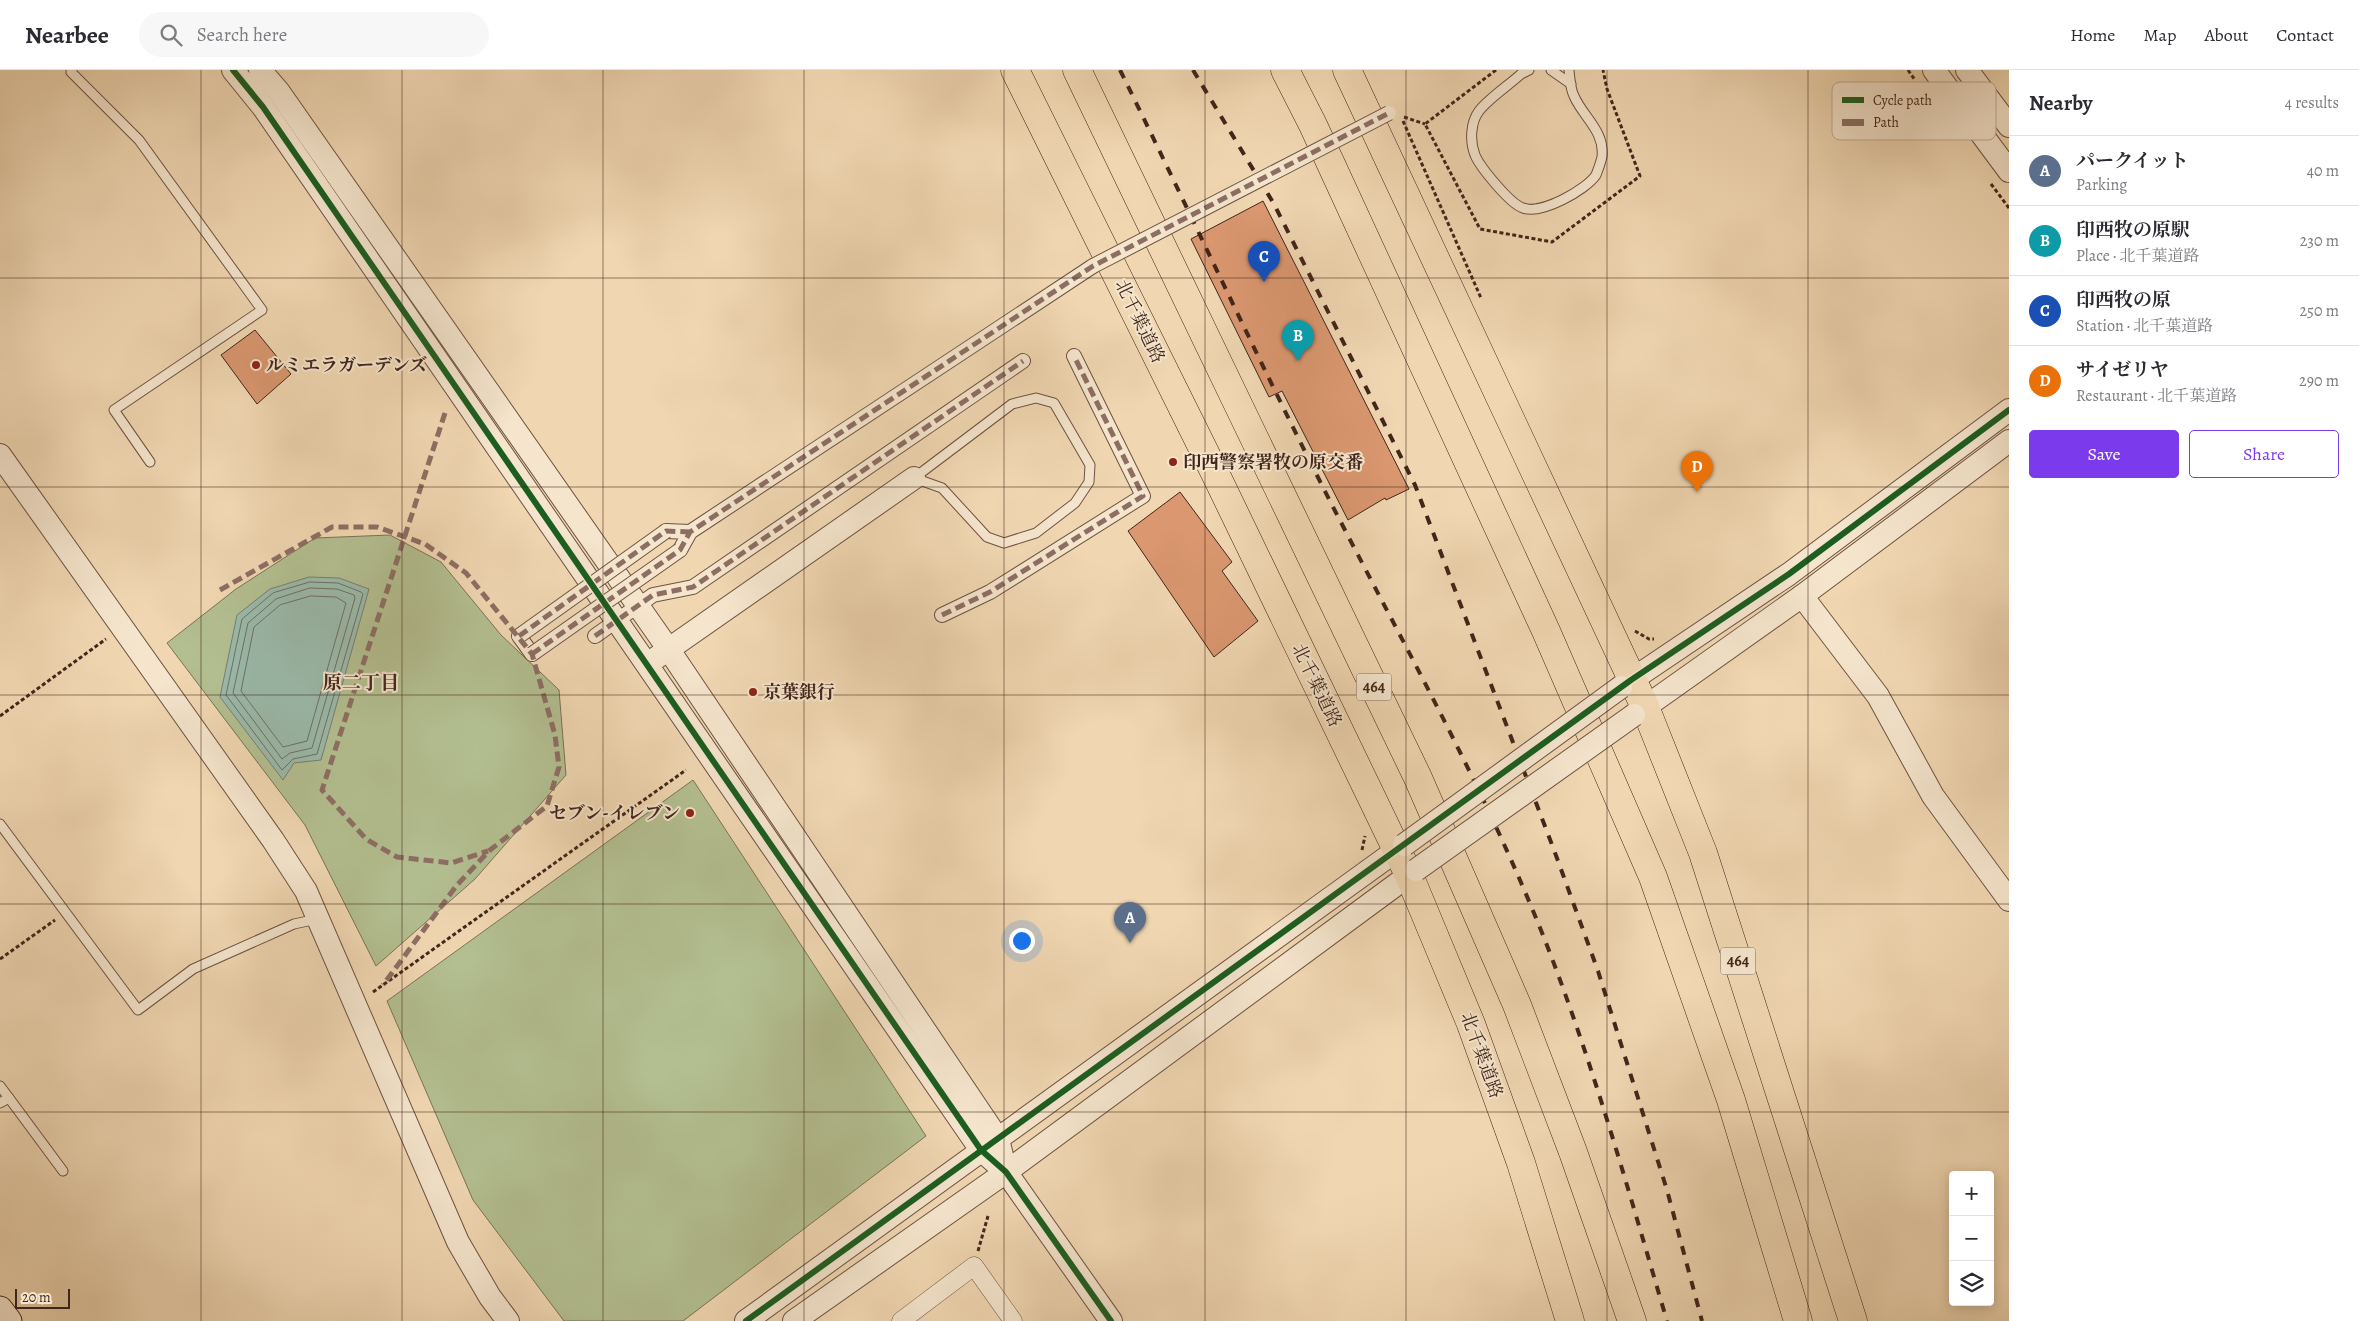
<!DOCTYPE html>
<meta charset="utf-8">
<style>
:root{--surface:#fff;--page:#f7f7f7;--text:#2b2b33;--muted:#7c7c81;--line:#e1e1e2;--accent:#7c3aed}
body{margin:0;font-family:Alegreya,"Noto Serif JP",serif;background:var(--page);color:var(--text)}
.controls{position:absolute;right:15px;bottom:15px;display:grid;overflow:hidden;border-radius:5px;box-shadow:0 2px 12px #0003}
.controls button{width:45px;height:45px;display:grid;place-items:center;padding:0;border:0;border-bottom:1px solid var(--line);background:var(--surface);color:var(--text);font:25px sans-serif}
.scale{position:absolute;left:15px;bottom:12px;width:55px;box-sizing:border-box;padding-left:5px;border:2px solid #42251b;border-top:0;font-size:14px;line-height:18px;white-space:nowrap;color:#42251b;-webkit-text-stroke:4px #f5e5cd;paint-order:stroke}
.you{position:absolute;left:1021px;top:870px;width:18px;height:18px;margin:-12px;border:4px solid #fff;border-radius:50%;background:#1a73e8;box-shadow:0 0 0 8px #1a73e833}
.badge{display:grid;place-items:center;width:32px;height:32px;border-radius:50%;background:var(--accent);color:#fff;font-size:16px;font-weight:700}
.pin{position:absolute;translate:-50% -41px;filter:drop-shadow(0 1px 2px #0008)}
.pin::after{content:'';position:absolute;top:26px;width:18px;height:15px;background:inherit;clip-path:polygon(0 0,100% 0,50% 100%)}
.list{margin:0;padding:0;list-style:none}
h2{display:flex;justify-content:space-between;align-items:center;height:65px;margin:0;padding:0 20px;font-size:21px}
h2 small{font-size:16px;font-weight:400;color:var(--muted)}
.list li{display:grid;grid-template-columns:32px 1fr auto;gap:15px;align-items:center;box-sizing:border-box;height:70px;padding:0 20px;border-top:1px solid var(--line)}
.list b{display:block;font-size:19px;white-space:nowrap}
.list p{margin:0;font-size:16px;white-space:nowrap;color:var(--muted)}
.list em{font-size:16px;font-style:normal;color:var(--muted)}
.actions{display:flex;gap:10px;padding:15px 20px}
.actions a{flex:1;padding:11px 0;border:1px solid var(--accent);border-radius:5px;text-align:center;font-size:18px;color:var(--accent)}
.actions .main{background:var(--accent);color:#fff}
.icon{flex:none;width:28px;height:28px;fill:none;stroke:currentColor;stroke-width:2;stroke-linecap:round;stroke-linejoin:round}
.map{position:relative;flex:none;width:2009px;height:1251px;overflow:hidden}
header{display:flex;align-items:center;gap:30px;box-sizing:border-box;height:70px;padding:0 25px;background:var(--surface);border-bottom:1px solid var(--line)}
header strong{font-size:24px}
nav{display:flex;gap:28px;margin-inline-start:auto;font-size:18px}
.search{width:350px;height:45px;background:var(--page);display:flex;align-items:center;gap:12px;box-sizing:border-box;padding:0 18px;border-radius:28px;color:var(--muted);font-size:19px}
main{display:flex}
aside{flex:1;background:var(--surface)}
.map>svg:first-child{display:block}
.green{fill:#b3bf91;stroke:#7a7256}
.water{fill:#9abaab;stroke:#777e71}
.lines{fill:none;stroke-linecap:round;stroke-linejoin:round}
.shore{stroke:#6e7063;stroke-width:1}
.building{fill:#da9770;stroke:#42251b}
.service-casing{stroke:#6e5241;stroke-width:11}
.pedestrian-casing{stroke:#6e5241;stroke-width:16}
.minor-casing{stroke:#6e5241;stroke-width:19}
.tertiary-casing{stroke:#6e5241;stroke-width:24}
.secondary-casing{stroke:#42251b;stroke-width:27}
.trunk-casing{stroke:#42251b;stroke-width:29}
.path{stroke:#42251b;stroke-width:3;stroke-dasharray:4 2.5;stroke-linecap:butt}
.service{stroke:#f5e5cd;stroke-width:9}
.pedestrian{stroke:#f5e5cd;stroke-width:14}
.minor{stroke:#f5e5cd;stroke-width:18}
.tertiary{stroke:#f5e5cd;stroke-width:22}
.secondary{stroke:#f5e5cd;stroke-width:25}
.trunk{stroke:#f0d7b2;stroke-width:28}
.rail{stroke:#42251b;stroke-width:4;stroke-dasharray:9 9;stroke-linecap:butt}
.pedestrian-bridge-casing{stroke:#6e5241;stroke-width:16;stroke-linecap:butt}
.tertiary-bridge-casing{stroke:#6e5241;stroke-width:24;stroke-linecap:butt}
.pedestrian-bridge{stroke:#f5e5cd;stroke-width:14}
.tertiary-bridge{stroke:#f5e5cd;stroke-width:22}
.quiet{stroke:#8d6e63;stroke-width:5;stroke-dasharray:10 5;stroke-linecap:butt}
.cycleway-casing{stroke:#f5e5cd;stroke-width:9}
.cycleway{stroke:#1b5e20;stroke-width:6}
.grid{fill:none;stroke:#42251b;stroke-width:1;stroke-opacity:0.55}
.poi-dot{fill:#8f2418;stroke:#f5e5cd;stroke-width:2}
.labels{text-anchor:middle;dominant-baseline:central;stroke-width:4;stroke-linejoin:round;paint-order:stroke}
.shield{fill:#f5e5cd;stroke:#785f50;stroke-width:1}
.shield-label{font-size:16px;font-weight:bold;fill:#42251b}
.street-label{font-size:18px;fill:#42251b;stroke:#f5e5cd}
.poi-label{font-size:18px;font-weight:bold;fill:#42251b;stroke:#f5e5cd;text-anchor:start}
.neighbourhood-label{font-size:19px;font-weight:bold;fill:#42251b;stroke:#f5e5cd}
.key{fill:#f5e5cd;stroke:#bfab98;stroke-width:1}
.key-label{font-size:14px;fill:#42251b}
</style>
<header>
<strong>Nearbee</strong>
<div class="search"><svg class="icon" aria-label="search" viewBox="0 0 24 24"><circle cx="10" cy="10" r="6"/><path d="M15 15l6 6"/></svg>Search here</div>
<nav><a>Home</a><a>Map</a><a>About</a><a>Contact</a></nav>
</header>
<main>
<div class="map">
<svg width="2009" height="1251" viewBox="0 0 2009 1251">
<rect width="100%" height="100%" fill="#f0d7b2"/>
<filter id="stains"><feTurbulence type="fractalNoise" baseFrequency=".004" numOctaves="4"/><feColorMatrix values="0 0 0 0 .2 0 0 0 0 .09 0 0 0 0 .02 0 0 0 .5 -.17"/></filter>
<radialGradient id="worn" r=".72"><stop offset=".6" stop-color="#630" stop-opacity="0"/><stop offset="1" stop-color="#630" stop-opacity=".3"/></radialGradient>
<g class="green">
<path d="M390 465 441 492 501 565 559 620 566 705 475 809 376 896 305 755 167 573 236 519 315 468Z"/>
<path d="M693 710 926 1066 683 1251H564L473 1130 387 931Z"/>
</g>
<path class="water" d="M309 507 339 508 369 519 321 690 294 693 283 710 220 627 237 545 270 519Z"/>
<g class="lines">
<g class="shore">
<path d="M310 512 338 513 361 522 363 524 317 684 293 689 282 700 226 625 242 549 273 523Z"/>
<path d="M310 518 337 519 354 525 355 528 312 678 290 683 282 689 233 623 248 553 276 529Z"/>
<path d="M311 526 336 527 346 533 307 671 283 677 241 621 254 557 280 535Z"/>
</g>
</g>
<g class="building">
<path d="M1263 131 1409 419 1386 430 1385 428 1348 450 1282 321 1269 327 1191 169Z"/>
<path d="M255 260 291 304 257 334 221 285Z"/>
<path d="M1180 422 1232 492 1222 501 1258 551 1214 587 1128 461Z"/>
</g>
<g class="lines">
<defs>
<g id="service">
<path d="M72 0 71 2 139 70 262 240 114 340 150 392"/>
<path d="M1529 0 1521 4C1509 15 1488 29 1479 41 1470 53 1470 72 1475 85 1480 97 1510 134 1523 138 1541 145 1586 120 1596 105 1598 100 1601 91 1602 87 1605 61 1583 47 1574 26 1570 18 1570 9 1569 0"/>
<path d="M1551 0 1571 14"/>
<path d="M1036 328 1054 333 1090 395 1089 412 1075 433 1036 463 1004 473 987 467 942 418 914 408 1012 334Z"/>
<path d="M0 754 138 940 193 899 294 854 317 849"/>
<path d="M0 1016 9 1028 0 1033"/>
<path d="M9 1028 63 1101"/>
</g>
<g id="pedestrian">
<path d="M666 461 690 462"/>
<path d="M680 480 690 462 1093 196"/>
<path d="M942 545 990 522 1143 426 1074 286"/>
<path d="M519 566 532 584"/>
<path d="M595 566 653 525 693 517 1023 291"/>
</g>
<path id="minor" d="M901 1251 974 1196 1013 1251"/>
<g id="tertiary">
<path d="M233 0 263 37 981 1080 1006 1102 1111 1251"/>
<path d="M260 0 279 22 669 580 998 1069 1006 1102"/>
<path d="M1934 0 2009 101"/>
<path d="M1967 0 2009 56"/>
<path d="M0 385 273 770 306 821 458 1172 490 1227 508 1251"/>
<path d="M1802 526 1878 626 1933 726 2009 830"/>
<path d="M656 588 914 408"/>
<path d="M1621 617 1789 504 2009 340"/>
<path d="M1634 645 1802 526 2009 371"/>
<path d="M746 1251 1404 775"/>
<path d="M794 1251 1006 1102 1416 800"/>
</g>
<path id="secondary" d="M0 1239 9 1251"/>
<g id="trunk">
<path d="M1015 0 1215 403 1409 805 1471 954 1521 1093 1570 1251"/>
<path d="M1077 0 1418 708 1517 935 1573 1082 1632 1251"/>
<path d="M1285 0 1313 55 1546 561 1653 807 1731 1030 1798 1251"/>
<path d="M1347 0 1645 637 1703 783 1853 1251"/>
</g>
</defs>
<use href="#service" class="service-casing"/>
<use href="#pedestrian" class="pedestrian-casing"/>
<use href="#minor" class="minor-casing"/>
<use href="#tertiary" class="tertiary-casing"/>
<use href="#secondary" class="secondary-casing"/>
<use href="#trunk" class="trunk-casing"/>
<g class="path">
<path d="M1496 0 1425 54 1480 159 1552 172 1640 106 1607 19 1603 0"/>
<path d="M1908 0 1915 10"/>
<path d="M1404 47 1425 54"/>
<path d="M1403 51 1481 228"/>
<path d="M1991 114 2009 138"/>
<path d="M1635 561 1649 569H1654"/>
<path d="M0 646 106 569"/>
<path d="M1362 780 1365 766"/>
<path d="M0 889 55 850"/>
<path d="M373 922 686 700"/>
<path d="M978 1181 988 1146"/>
</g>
<use href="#service" class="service"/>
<use href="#pedestrian" class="pedestrian"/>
<use href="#minor" class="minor"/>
<use href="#tertiary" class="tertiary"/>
<use href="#secondary" class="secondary"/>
<use href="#trunk" class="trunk"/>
<g class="rail">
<path d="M1120 0C1191 144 1258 290 1331 433 1406 579 1488 724 1548 878 1595 1000 1630 1126 1667 1251"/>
<path d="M1193 0 1274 134 1415 415 1554 780 1598 901 1667 1120 1702 1251"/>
</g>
<defs>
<g id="pedestrian-bridge">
<path d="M1093 196 1389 43"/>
<path d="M519 566 666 461"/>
<path d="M532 584 680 480"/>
</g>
<g id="tertiary-bridge">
<path d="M1404 775 1621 617"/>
<path d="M1416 800 1634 645"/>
</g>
</defs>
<use href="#pedestrian-bridge" class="pedestrian-bridge-casing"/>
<use href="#tertiary-bridge" class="tertiary-bridge-casing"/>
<use href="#pedestrian-bridge" class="pedestrian-bridge"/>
<use href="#tertiary-bridge" class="tertiary-bridge"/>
<g class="quiet">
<path d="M445 343 322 720 366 769 397 787 451 793 488 781"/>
<path d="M220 520 332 457H377L425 474 466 503 532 584 555 665 559 697 547 736 490 780 457 815 383 915"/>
<path d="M942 545 990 522 1143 426 1074 286"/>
<path d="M519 566 666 461 690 462"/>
<path d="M595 566 653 525 693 517 1023 291"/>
<path d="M532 584 680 480 690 462 1093 196 1389 43"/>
</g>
<defs>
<g id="cycleway">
<path d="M233 0 263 37 981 1080 1006 1102 1111 1251"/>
<path d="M746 1251 1631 610 1789 504 2009 340"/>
</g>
</defs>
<use href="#cycleway" class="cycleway-casing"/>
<use href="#cycleway" class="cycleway"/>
</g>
<path class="grid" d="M201 0V1251M402 0V1251M603 0V1251M804 0V1251M1004 0V1251M1205 0V1251M1406 0V1251M1607 0V1251M1808 0V1251M0 208H2009M0 417H2009M0 625H2009M0 834H2009M0 1042H2009"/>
<g class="poi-dot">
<circle cx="256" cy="295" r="5"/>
<circle cx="1173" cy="392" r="5"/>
<circle cx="753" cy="622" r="5"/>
<circle cx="690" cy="743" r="5"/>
</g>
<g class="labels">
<g class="shield">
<rect x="1356.5" y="603.5" width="35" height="27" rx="4"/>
<rect x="1720.5" y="877.5" width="35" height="27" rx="4"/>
</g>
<g class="shield-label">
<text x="1374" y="617">464</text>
<text x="1738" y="891">464</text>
</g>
<g class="street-label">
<text transform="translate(1140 251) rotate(64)">北千葉道路</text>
<text transform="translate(1317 615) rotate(64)">北千葉道路</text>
<text transform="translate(1482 985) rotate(70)">北千葉道路</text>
</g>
<g class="poi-label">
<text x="266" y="295">ルミエラガーデンズ</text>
<text x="1183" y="392">印西警察署牧の原交番</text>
<text x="763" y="622">京葉銀行</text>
<text x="680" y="743" text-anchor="end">セブン-イレブン</text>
</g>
<g class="neighbourhood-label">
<text x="361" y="613">原二丁目</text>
</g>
</g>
<rect x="1832" y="12" width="164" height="58" rx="8" class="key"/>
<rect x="1842" y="27" width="22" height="6" fill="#1b5e20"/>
<rect x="1842" y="49" width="22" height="7" fill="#8d6e63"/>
<g class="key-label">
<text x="1873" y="35">Cycle path</text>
<text x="1873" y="57">Path</text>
</g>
<rect width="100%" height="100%" filter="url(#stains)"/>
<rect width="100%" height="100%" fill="url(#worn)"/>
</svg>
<div class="controls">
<button>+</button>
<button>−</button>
<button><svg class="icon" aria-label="layers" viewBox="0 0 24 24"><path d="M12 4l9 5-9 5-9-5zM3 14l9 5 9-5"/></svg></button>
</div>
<div class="scale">20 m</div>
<div class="you"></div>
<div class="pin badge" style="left:1130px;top:873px;background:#5c6f8a">A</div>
<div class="pin badge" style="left:1298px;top:291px;background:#0f9aa8">B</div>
<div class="pin badge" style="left:1264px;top:212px;background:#1a4fb4">C</div>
<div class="pin badge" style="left:1697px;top:422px;background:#e8710a">D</div>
</div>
<aside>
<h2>Nearby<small>4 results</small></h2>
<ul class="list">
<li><span class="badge" style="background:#5c6f8a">A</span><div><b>パークイット</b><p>Parking</p></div><em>40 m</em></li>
<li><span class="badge" style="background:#0f9aa8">B</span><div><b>印西牧の原駅</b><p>Place · 北千葉道路</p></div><em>230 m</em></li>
<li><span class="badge" style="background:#1a4fb4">C</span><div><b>印西牧の原</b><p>Station · 北千葉道路</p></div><em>250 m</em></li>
<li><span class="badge" style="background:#e8710a">D</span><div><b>サイゼリヤ</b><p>Restaurant · 北千葉道路</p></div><em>290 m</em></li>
</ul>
<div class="actions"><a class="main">Save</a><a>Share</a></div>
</aside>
</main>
